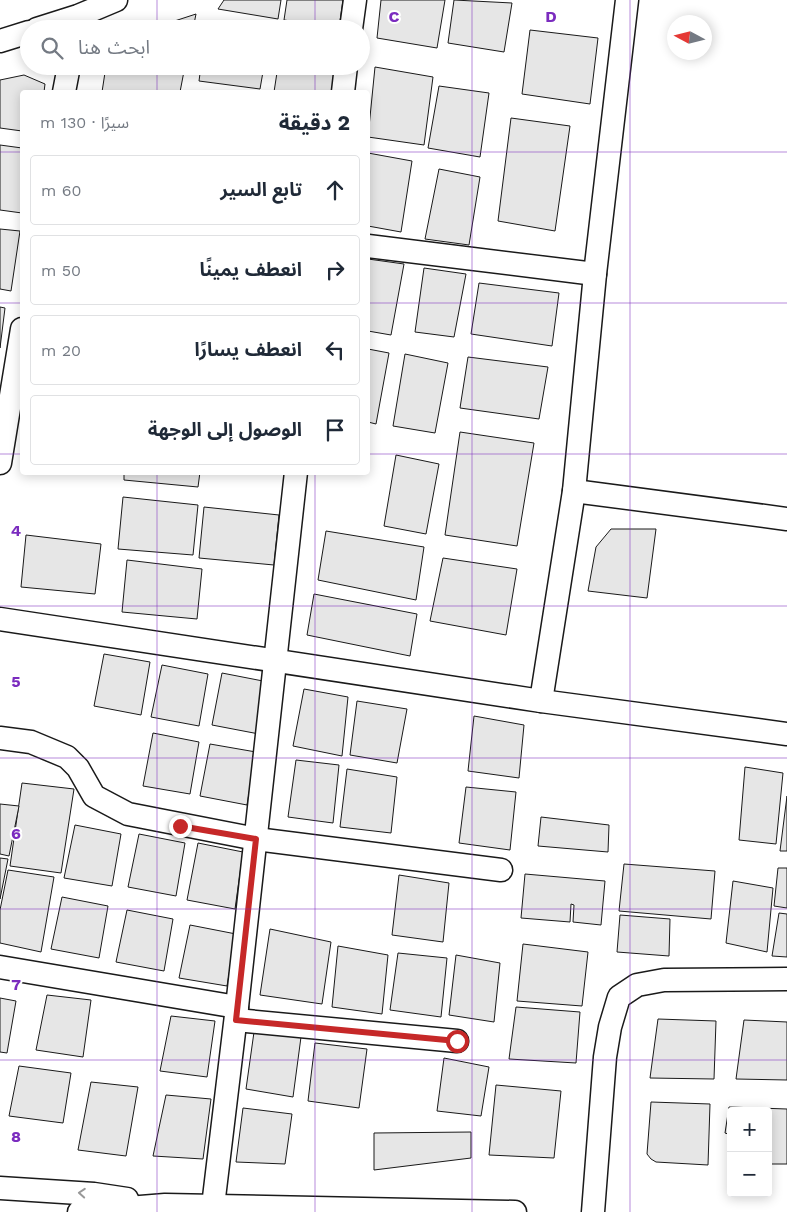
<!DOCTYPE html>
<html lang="ar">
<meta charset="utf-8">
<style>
:root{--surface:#fff;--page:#f6f6f7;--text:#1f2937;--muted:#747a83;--line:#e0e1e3}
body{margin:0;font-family:"Work Sans","Noto Sans Arabic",sans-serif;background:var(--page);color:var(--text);direction:rtl}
.controls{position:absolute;right:15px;bottom:15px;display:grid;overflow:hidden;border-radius:5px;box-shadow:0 2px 12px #0003}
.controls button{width:45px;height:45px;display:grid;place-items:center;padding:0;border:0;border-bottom:1px solid var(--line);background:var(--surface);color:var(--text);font:25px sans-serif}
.compass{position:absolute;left:667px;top:15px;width:45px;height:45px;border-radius:50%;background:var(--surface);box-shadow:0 2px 12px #0003;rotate:277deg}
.stop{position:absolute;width:15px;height:15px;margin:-11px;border:4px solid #c62828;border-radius:50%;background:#fff}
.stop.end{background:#c62828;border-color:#fff;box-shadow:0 1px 5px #0008}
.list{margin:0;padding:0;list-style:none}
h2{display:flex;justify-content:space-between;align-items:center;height:65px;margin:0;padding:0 20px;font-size:21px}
h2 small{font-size:16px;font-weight:400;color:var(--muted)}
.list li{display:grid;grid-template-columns:32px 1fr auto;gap:15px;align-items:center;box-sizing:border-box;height:70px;margin:0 10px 10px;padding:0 10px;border:1px solid var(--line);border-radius:5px}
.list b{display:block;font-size:19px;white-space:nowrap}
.list em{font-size:16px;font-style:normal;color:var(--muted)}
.icon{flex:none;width:28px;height:28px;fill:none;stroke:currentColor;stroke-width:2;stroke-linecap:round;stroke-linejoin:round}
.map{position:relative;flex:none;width:787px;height:1212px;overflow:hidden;direction:ltr}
.search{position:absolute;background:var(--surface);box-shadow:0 2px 12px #0003;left:20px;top:20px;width:350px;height:55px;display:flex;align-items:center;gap:12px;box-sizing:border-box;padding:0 18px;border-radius:28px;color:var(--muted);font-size:19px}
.panel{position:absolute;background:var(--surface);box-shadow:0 2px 12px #0003;left:20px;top:90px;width:350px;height:385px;border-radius:5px;direction:rtl}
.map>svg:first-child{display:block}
.building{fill:#e6e6e6;stroke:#1a1a1a}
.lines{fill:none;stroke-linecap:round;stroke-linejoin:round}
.street-casing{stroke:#1a1a1a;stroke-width:25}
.street{stroke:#fff;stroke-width:22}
.oneway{stroke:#989898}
.route{stroke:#c62828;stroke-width:6}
.grid{fill:none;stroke:#7b2cbf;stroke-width:1;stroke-opacity:0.55}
.grid-label{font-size:16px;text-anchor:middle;font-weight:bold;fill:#7b2cbf;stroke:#fff;stroke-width:4;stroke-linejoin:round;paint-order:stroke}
</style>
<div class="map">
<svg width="787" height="1212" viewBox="0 0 787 1212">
<rect width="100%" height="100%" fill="#fff"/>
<g class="building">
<path d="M224 0H281L278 19 218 9Z"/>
<path d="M287 0H343L339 28 284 20Z"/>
<path d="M381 0H445L437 48 377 38Z"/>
<path d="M454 0 512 3 504 52 448 43Z"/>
<path d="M196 14 193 29H150Z"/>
<path d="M530 30 598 38 590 104 522 94Z"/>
<path d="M106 66H185L180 92H102Z"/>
<path d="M201 66H264L260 89 199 81Z"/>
<path d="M278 66H335L332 92H274Z"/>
<path d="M375 67 433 77 424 145 368 137Z"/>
<path d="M24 75 45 84 44 92H22V131L0 128V80Z"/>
<path d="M439 86 489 93 480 157 428 148Z"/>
<path d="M511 118 570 126 555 231 498 221Z"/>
<path d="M0 145 22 148V213L0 210Z"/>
<path d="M368 153 412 161 401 232 368 226Z"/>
<path d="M439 169 480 177 469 245 425 239Z"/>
<path d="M0 229 20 231 11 291 0 289Z"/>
<path d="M368 259 404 264 391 335 368 331Z"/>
<path d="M424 268 466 274 454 337 415 332Z"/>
<path d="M479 283 559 293 552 346 471 334Z"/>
<path d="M0 307 5 308 0 348Z"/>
<path d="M368 349 389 353 376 424 368 422Z"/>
<path d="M405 354 448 363 435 433 393 426Z"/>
<path d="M468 357 548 367 539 419 460 408Z"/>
<path d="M460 432 534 443 517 546 445 535Z"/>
<path d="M396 455 439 464 426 534 384 526Z"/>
<path d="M124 472H200L198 487 124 480Z"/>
<path d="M123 497 198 505 193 555 118 549Z"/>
<path d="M204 507 279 515 274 565 199 558Z"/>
<path d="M611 529H656L647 598 588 591 596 547Z"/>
<path d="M326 531 424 547 416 600 318 580Z"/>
<path d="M26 535 101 544 95 594 21 587Z"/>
<path d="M443 558 517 569 506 635 430 621Z"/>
<path d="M127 560 202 569 197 619 122 612Z"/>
<path d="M314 594 417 614 410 656 307 635Z"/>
<path d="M104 654 150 662 141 715 94 706Z"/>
<path d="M162 665 208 674 199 726 151 717Z"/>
<path d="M222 673 268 682 259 734 212 725Z"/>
<path d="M304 689 348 697 342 756 293 746Z"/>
<path d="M357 701 407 709 397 763 350 755Z"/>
<path d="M474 716 524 725 519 778 468 771Z"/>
<path d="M153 733 199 742 190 794 143 786Z"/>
<path d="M210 744 256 752 247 805 200 796Z"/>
<path d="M296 760 339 765 333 823 288 817Z"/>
<path d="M745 767 783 773 776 844 739 840Z"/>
<path d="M347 769 397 777 391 833 340 827Z"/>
<path d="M22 783 74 789 61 873 10 866Z"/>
<path d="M466 787 516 792 510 850 459 843Z"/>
<path d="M787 796V851H780Z"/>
<path d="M0 804 19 806 9 856 0 854Z"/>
<path d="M541 817 609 825 608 852 538 846Z"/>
<path d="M75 825 121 834 112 886 64 878Z"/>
<path d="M139 834 185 843 176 896 128 887Z"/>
<path d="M198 843 243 852 235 909 187 900Z"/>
<path d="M0 858 8 859 0 899Z"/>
<path d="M624 864 715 871 711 919 619 911Z"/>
<path d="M778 868H787V908L774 906Z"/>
<path d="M8 870 54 877 41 952 0 943V910Z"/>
<path d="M525 874 605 881 601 925 573 922 574 905 571 904 570 922 521 918Z"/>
<path d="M399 875 449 883 443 942 392 935Z"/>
<path d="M733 881 773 888 767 952 726 943Z"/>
<path d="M62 897 108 906 99 958 51 949Z"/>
<path d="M127 910 173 919 164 971 116 962Z"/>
<path d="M779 913 787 914V957L772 956Z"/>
<path d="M620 915 670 919 669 956 617 952Z"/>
<path d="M190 925 236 934 227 986 179 978Z"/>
<path d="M270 929 331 942 322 1004 260 995Z"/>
<path d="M523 944 588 952 582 1006 517 1001Z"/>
<path d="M338 946 388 955 382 1014 332 1007Z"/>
<path d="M398 953 447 958 441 1017 390 1010Z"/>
<path d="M456 955 500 963 494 1022 449 1015Z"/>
<path d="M47 995 91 1000 83 1057 36 1050Z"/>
<path d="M0 998 16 1001 7 1053 0 1052Z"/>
<path d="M516 1007 580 1012 576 1063 509 1059Z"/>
<path d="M171 1016 215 1021 207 1077 160 1071Z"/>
<path d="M658 1019 716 1021 714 1079 650 1078Z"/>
<path d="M744 1020 787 1022V1080L736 1079Z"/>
<path d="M254 1032 301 1037 293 1097 246 1089Z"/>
<path d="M315 1043 367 1049 359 1108 308 1101Z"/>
<path d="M444 1058 489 1067 481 1116 437 1111Z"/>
<path d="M19 1066 71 1073 63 1123 9 1116Z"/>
<path d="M91 1082 138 1087 126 1156 78 1150Z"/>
<path d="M496 1085 561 1091 554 1158 489 1155Z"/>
<path d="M166 1095 211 1099 203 1159 153 1156Z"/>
<path d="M651 1102 710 1104 708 1165 656 1162 651 1159 647 1154Z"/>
<path d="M729 1107 787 1109V1164H768V1111H731V1135L725 1133Z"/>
<path d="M243 1108 292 1114 285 1164 236 1162Z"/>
<path d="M471 1132V1158L374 1170V1133Z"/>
</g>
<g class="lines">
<defs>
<g id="street">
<path d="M37 29 78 16 116 0"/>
<path d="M351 29 355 0"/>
<path d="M0 41 29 32"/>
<path d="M64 92 69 66"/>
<path d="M343 92 346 66"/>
<path d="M368 246 595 274"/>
<path d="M0 463 22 329"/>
<path d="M574 491 787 519"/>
<path d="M0 619 541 701 787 734"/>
<path d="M541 701 574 491 595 274 627 0"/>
<path d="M0 738 31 742 67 757 78 768 94 796 128 814 256 839 501 870"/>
<path d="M0 967 237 1007"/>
<path d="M236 1020 457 1041"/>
<path d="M0 1188 94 1194 127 1199"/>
<path d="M213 1206 237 1007 296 472"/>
<path d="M79 1212 165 1205 515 1212"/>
<path d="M593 1212 605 1057 610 1027 619 997 637 985 664 980 787 979"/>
</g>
</defs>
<use href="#street" class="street-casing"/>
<use href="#street" class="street"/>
</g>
<defs><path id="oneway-chevron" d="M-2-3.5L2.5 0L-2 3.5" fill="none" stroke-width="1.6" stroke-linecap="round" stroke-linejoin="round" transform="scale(1.25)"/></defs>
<use class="oneway" href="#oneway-chevron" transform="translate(82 1193) rotate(-176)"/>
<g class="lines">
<path class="route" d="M180 826 256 839 236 1020 457 1041"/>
</g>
<path class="grid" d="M157 0V29M315 0V29M472 0V1212M630 0V1212M157 66V92M315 66V92M0 152H22M368 152H787M0 303H22M368 303H787M0 454H22M368 454H787M157 472V1212M315 472V1212M0 606H787M0 758H787M0 909H787M0 1060H787"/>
<g class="grid-label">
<text x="394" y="22">C</text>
<text x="551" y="22">D</text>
<text x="16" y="536">4</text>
<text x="16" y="687">5</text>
<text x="16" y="839">6</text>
<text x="16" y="990">7</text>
<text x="16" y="1142">8</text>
</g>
</svg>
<div class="controls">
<button>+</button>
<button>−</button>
</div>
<svg class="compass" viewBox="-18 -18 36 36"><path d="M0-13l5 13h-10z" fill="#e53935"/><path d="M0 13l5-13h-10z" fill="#747a83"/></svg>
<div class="stop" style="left:457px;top:1041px"></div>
<div class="stop end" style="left:180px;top:826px"></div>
<div class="search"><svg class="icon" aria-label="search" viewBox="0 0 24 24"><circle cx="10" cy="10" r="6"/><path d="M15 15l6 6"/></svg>ابحث هنا</div>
<section class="panel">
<h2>2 دقيقة<small>سيرًا · 130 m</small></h2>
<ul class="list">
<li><svg class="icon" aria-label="ahead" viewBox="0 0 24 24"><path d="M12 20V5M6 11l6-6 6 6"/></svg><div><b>تابع السير</b></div><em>60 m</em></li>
<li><svg class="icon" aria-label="right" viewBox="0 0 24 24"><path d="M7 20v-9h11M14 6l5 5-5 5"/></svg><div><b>انعطف يمينًا</b></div><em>50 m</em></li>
<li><svg class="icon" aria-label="left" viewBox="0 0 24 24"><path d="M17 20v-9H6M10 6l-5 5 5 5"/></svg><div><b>انعطف يسارًا</b></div><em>20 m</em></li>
<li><svg class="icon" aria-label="arrive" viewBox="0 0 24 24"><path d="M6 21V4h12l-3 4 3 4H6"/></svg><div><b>الوصول إلى الوجهة</b></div></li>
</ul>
</section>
</div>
